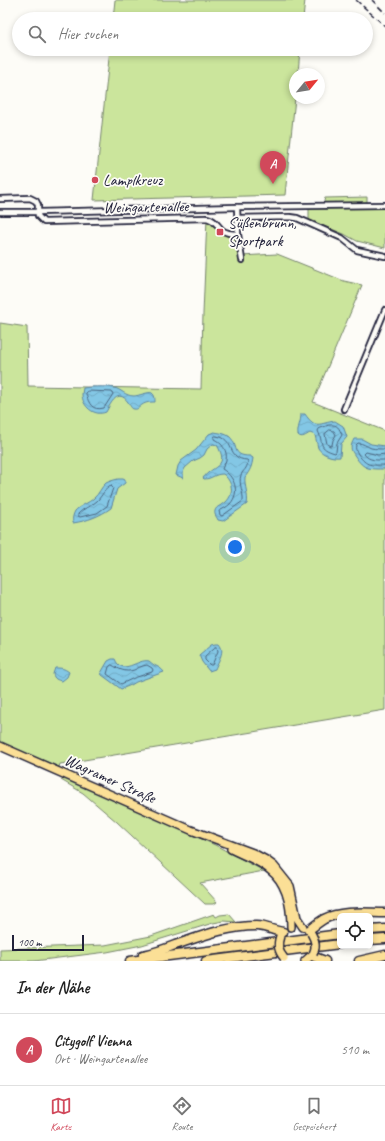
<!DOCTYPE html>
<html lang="de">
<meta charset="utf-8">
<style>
:root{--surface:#fff;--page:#f2f2f2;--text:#222;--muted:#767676;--line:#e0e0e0;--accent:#d1495b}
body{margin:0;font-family:Caveat,sans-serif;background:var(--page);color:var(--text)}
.controls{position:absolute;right:12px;bottom:12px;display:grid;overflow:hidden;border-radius:6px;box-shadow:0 2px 6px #0003}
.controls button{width:36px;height:36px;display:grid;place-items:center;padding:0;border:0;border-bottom:1px solid var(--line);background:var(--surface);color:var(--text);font:20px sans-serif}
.compass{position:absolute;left:289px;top:68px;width:36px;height:36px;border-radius:50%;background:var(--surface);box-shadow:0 2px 6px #0003;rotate:60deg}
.scale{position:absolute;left:12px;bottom:10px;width:72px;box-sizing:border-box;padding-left:4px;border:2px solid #22223b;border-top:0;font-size:11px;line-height:14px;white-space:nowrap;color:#22223b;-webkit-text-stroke:3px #fdfcf7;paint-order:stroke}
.you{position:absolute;left:235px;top:547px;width:14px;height:14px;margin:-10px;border:3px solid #fff;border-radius:50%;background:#1a73e8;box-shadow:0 0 0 6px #1a73e833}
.badge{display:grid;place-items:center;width:26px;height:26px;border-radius:50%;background:var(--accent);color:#fff;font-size:13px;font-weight:700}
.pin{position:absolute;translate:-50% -33px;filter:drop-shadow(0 1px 2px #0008)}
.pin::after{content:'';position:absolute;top:21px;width:14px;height:12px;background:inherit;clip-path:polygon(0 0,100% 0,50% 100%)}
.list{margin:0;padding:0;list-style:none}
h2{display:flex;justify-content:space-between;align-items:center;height:52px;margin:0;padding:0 16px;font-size:17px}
h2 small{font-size:13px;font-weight:400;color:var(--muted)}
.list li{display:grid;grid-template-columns:26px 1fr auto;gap:12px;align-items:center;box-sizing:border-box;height:72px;padding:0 16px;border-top:1px solid var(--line)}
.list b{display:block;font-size:15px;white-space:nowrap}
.list p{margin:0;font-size:13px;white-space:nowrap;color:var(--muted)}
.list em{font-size:13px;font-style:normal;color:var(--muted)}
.icon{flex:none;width:22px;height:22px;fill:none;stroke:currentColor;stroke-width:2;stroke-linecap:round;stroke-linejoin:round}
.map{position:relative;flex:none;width:385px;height:961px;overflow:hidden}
.search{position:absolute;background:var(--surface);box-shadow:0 2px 6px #0003;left:12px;right:12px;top:12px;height:44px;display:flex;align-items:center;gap:10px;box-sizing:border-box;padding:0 14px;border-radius:22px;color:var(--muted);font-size:15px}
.sheet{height:124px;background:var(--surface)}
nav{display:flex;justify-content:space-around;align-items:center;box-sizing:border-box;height:56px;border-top:1px solid var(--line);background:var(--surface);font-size:11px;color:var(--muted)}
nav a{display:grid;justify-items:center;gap:2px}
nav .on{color:var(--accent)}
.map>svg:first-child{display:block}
.grass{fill:#cbe59c;stroke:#76846c}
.forest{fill:url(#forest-firs);stroke:#76846c}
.water{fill:url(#water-waves);stroke:#5c85a1}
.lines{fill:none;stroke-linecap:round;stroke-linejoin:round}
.shore{stroke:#49647f;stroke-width:1}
.street-casing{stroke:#22223b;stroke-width:8}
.primary-casing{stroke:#22223b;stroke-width:10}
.highway-casing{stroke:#22223b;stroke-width:11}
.street{stroke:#fdfcf7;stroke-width:4.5}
.primary{stroke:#fbdf96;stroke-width:7}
.highway{stroke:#fbdf96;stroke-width:8}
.rail{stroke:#22223b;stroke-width:1.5;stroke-dasharray:6 3;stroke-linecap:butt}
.primary-bridge-casing{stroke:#22223b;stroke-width:10;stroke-linecap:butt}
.primary-bridge{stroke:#fbdf96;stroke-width:7}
.poi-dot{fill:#d1495b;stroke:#fdfcf7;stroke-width:1.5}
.labels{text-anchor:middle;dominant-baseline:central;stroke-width:3.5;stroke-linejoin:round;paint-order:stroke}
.poi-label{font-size:16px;fill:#22223b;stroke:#fdfcf7;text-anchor:start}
.street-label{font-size:16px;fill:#22223b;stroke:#fdfcf7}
</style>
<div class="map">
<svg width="385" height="961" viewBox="0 0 385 961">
<defs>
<pattern id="forest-firs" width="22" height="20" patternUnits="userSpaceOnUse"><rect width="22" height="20" fill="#cbe59c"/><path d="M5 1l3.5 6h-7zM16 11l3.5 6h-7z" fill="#aec487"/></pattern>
<pattern id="water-waves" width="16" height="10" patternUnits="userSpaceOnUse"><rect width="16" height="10" fill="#83c7e5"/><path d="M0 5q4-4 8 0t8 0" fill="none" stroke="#71abc5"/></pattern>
</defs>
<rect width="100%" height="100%" fill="#fdfcf7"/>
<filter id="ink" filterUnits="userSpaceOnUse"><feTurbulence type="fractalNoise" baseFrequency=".025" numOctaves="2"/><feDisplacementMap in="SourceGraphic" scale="8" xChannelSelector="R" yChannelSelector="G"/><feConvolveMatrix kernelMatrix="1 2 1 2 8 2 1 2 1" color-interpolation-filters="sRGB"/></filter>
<g filter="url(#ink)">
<g class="grass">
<path d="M115 0H305L303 19H113Z"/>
<path d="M110 49H300L298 74H295V98L285 195 94 200Z"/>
<path d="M385 205V248L357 241 344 234 309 220V206Z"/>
<path d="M207 218 223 230 238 234 241 256 277 254 344 281 362 285 313 402 385 431V710L60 764 59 767 28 754V755L0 742V323L27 327 28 386 201 389 203 314Z"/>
<path d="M63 778 80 784 215 845 264 871 200 883 217 902 214 904H205L117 822 83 793 61 780Z"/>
<path d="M214 914 216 917 220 915 229 914 236 922 224 921 213 923 142 945 107 952 34 961H0V949L105 945 151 936Z"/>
</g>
<path class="forest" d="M367 197V204H323L325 198Z"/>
<g class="water">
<path d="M91 387C98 387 107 386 114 388 121 389 125 396 134 396 138 396 150 391 152 393 155 395 155 399 155 402 151 402 146 402 142 405 140 406 138 410 134 409 131 409 130 405 128 402 118 388 111 403 106 412 94 417 82 406 82 394 82 392 83 390 83 388Z"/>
<path d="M301 414H305C316 430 319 423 335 421L343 426 347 437 341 444 340 457C333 458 322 455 318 448 317 444 316 439 315 435L310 433C306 435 302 439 298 435 297 428 301 422 301 414Z"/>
<path d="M214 432C219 433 225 433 230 437 239 446 231 456 250 456L253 458C252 466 250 471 245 477 244 486 249 496 247 504L223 521 218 520C217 517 214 515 215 511 216 506 223 505 226 502 235 493 232 481 223 474 214 474 212 479 204 479L203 478C213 465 230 467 217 445L213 444 207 449 204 455 200 458 193 461 185 468 183 472V478L176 475 178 466 181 461 196 450 209 434Z"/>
<path d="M354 439H362L371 444 385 446V469C369 469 364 470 355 456 350 449 350 447 354 439Z"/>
<path d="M118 479H123L125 480V483L117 489 111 508C100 516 87 521 73 523 72 518 73 515 75 511 79 506 89 503 94 498 99 494 101 487 106 483 110 481 114 480 118 479Z"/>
<path d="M216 643H219C226 651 218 661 215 669L209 671 202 662 199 655 212 644Z"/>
<path d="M112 659H115C122 677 138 658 149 661 151 662 152 664 154 665 158 667 161 668 164 672L136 682 131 685 121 689 102 675 101 673 108 661Z"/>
<path d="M55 668C61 668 64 668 69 672L67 677 62 681C57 680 54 679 53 674Z"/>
</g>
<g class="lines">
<g class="shore">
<path d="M88 391 112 392 113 394 104 408C92 411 89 404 86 394Z"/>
<path d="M329 425C338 424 339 428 342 435L337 443 336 452 335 453C317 448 324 443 318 431L319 429Z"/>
<path d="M330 430 334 431 336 435 333 440 332 445 330 446 327 444 325 434Z"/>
<path d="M216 436C236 438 226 459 247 460L248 461C247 470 243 470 241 475 238 484 244 493 243 501L222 516 220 515 219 511C223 509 227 507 230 504 241 492 234 476 222 469 223 466 225 464 226 460 228 451 222 443 214 439V437Z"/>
<path d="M385 449C380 449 376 449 371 448 366 446 363 443 358 443L356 445C355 449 356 450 358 454 367 467 371 465 385 465"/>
<path d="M385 454 378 455 366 452 364 454C369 461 377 460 385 460"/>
<path d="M111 486 113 488 107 506 97 513 80 517 78 516V514C83 508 92 506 97 501 102 496 105 488 111 486Z"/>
<path d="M217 647 218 651 212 665H210L205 660V656L214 648Z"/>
<path d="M112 665C119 669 125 673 134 670 138 668 141 666 147 665L152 668 153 670 152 672 134 678 121 684 107 674 109 667Z"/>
</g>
<defs>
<g id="street">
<path d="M0 199 30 198 36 201 38 205V216L44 222 207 218C215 220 216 224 222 230 227 234 233 234 238 234"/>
<path d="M237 207 238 234 242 260"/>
<path d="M0 212H38L237 207 385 205"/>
<path d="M238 218 290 217 297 218 342 238 357 250 385 256"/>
<path d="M344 409 385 310"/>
</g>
<g id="primary">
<path d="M0 746 191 830 253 853 266 860 274 866 290 886 297 918 303 927"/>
<path d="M231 849C244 856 259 860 270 870 287 883 291 906 291 927"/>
<path d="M305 961 313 954"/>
</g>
<g id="highway">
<path d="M309 930C314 926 319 922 324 919 342 910 366 913 385 913"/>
<path d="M370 930 385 929"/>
<path d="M370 940 385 939"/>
<path d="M143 955C154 953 165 949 175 945 202 936 228 926 256 926 266 926 274 931 283 932"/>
<path d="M312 956 325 961"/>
<path d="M130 961 340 934"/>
<path d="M206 961 340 944"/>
<path d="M359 961 385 955"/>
</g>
</defs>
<use href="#street" class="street-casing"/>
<use href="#primary" class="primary-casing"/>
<use href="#highway" class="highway-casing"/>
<use href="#street" class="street"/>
<use href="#primary" class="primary"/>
<use href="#highway" class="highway"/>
<g class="rail">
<path d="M356 0 385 26"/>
<path d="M372 0 385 13"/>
</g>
<defs>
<g id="primary-bridge">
<path d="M311 933C315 940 317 946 313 954"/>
<path d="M280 936C277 945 278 951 284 958"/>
</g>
</defs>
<use href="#primary-bridge" class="primary-bridge-casing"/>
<use href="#primary-bridge" class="primary-bridge"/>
</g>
</g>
<g class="poi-dot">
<circle cx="95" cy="180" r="4"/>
<rect x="216" y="228" width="8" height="8" rx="2"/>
</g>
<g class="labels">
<g class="poi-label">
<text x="103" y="180">Lamplkreuz</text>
<text x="228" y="223">Süßenbrunn,<tspan x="228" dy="18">Sportpark</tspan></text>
</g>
<g class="street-label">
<text transform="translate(146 207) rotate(-1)">Weingartenallee</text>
<text transform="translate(110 779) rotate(24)">Wagramer Straße</text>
</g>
</g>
</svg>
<div class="controls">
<button><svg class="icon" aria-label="locate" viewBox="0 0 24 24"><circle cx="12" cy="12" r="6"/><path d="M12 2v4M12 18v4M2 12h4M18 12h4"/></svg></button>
</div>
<svg class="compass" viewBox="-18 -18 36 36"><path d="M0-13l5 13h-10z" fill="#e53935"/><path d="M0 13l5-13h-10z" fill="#767676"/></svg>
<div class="scale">100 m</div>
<div class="you"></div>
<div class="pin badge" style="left:273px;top:184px">A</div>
<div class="search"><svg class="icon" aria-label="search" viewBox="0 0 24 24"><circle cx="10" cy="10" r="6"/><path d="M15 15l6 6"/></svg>Hier suchen</div>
</div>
<section class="sheet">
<h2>In der Nähe<small></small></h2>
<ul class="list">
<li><span class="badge">A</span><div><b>Citygolf Vienna</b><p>Ort · Weingartenallee</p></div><em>510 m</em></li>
</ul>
</section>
<nav>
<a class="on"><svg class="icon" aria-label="map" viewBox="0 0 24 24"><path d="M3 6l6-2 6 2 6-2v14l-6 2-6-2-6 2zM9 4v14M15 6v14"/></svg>Karte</a>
<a><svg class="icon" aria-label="directions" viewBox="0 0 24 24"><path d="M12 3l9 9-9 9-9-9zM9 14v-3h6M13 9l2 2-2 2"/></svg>Route</a>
<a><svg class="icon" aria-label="saved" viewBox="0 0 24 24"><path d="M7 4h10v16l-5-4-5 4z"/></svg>Gespeichert</a>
</nav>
